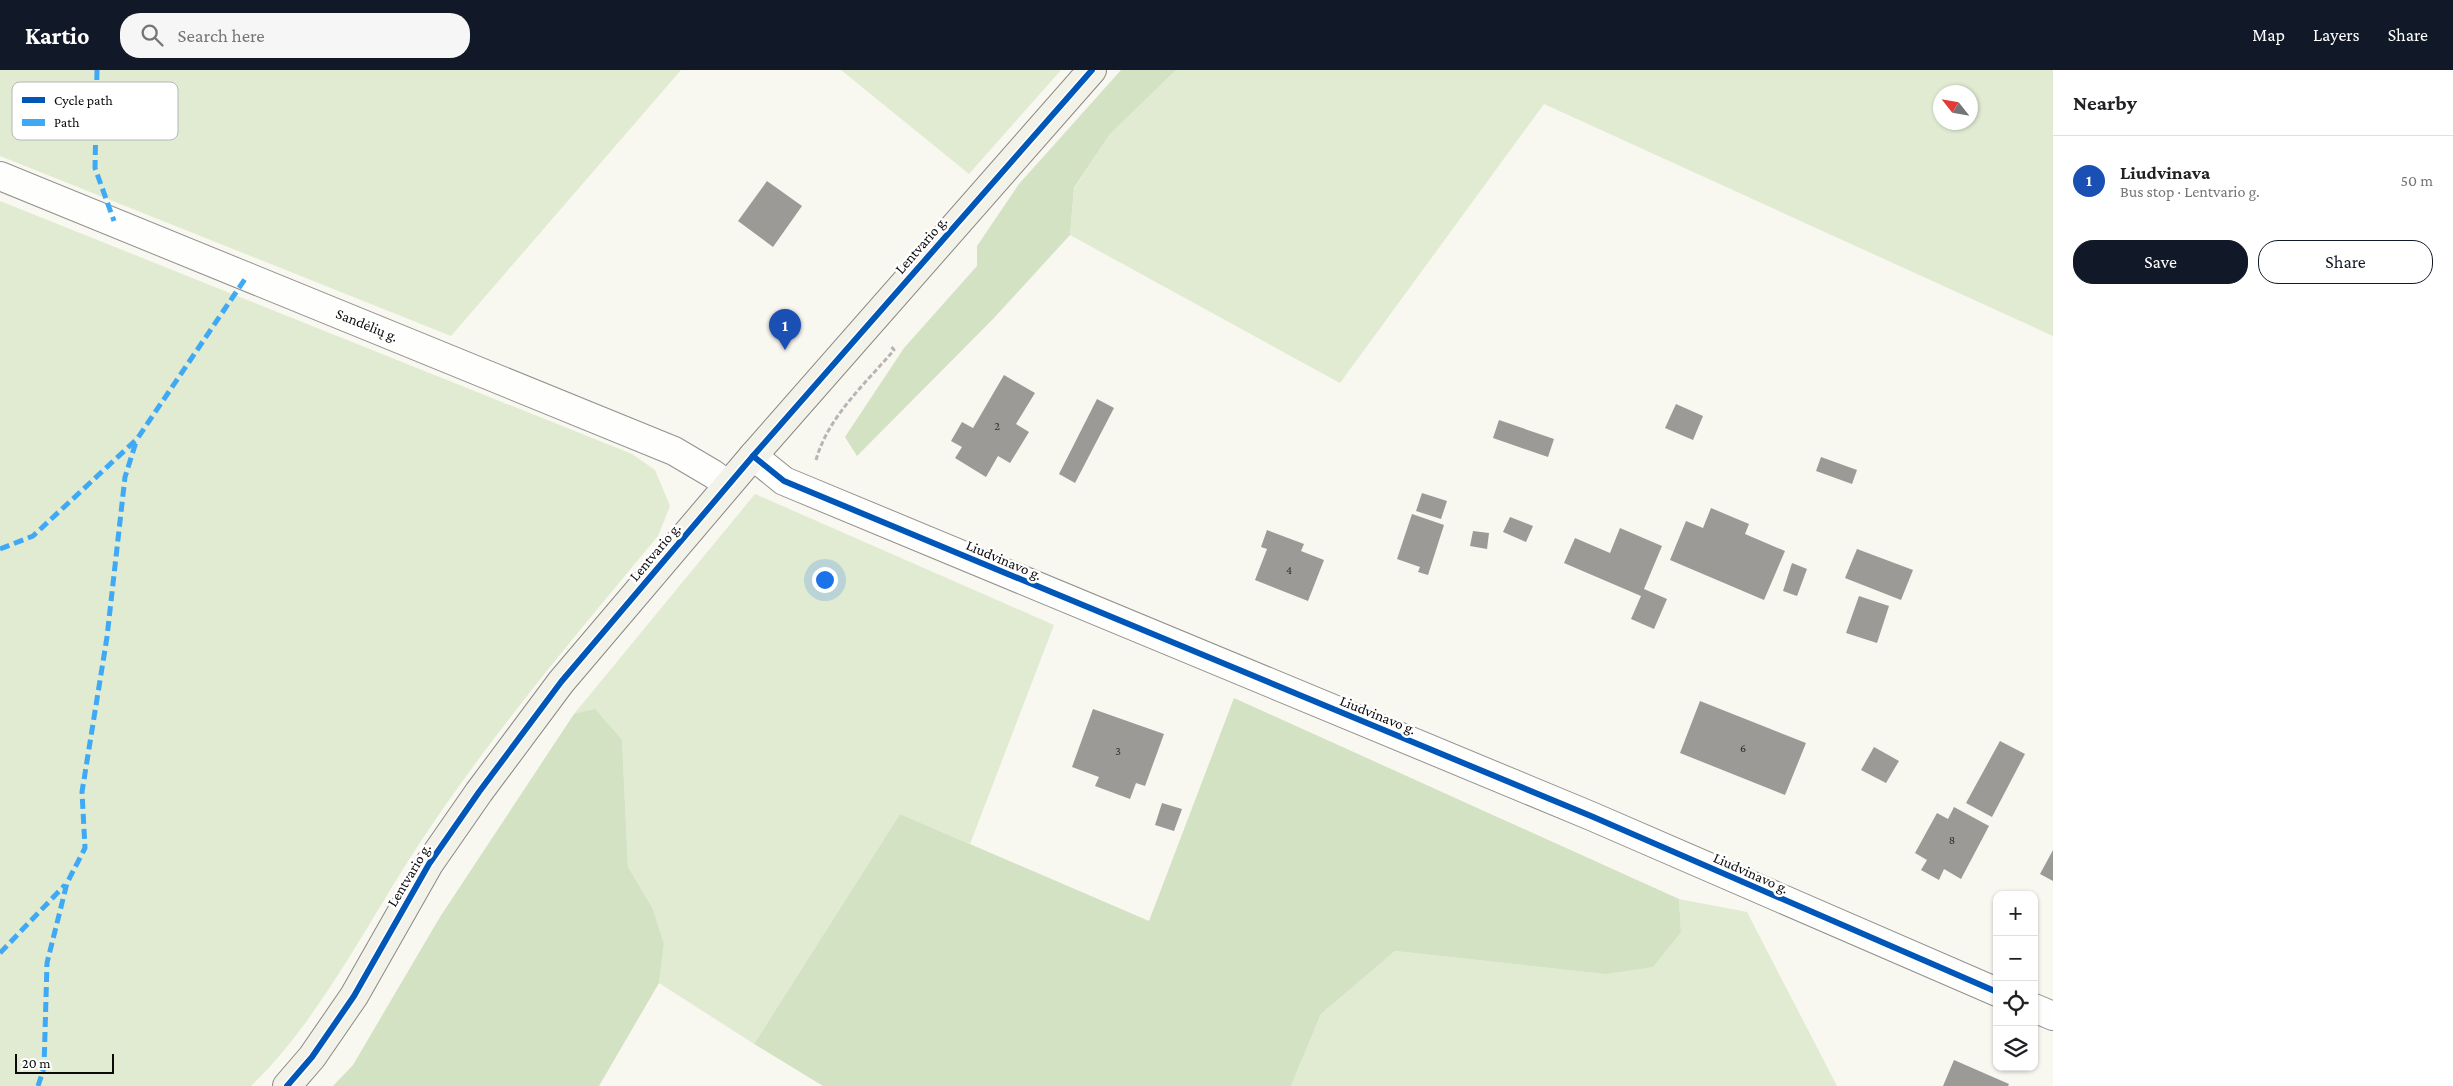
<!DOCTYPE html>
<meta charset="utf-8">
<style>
:root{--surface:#fff;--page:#f6f6f6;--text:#202124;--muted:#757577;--line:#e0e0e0;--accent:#111827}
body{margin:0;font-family:"Crimson Pro",serif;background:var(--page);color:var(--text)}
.controls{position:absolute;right:15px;bottom:15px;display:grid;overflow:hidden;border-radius:10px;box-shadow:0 1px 4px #0004}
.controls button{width:45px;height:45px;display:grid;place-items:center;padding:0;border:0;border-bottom:1px solid var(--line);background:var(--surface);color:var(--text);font:25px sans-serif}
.compass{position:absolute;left:1933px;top:15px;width:45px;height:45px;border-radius:50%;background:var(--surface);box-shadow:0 1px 4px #0004;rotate:301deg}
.scale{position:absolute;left:15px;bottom:12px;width:99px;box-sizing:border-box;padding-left:5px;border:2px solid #0b0b0b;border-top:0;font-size:14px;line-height:18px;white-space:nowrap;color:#0b0b0b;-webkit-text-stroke:4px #fff;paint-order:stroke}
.you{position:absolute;left:824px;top:509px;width:18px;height:18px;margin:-12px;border:4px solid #fff;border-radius:50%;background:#1a73e8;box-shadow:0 0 0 8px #1a73e833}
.badge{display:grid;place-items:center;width:32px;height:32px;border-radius:50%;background:var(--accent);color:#fff;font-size:16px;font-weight:700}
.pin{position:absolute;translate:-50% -41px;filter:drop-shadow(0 1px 2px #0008)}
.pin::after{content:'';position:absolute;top:26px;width:18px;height:15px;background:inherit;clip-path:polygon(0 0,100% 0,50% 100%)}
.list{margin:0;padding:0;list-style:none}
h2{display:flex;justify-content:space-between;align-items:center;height:65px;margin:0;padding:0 20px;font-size:21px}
h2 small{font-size:16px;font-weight:400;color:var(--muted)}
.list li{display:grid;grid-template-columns:32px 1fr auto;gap:15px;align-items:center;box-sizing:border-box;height:90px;padding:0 20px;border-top:1px solid var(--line)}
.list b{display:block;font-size:19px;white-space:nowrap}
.list p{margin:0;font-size:16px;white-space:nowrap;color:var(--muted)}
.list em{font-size:16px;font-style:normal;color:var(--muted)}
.actions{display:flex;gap:10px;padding:15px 20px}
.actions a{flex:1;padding:11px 0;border:1px solid var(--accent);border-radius:20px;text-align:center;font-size:18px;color:var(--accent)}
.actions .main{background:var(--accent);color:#fff}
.icon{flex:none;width:28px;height:28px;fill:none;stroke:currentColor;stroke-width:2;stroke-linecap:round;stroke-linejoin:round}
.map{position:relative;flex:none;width:2053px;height:1016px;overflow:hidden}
header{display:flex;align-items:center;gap:30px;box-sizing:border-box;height:70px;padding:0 25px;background:var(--accent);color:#fff}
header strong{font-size:24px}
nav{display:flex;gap:28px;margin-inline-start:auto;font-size:18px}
.search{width:350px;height:45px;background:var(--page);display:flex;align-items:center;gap:12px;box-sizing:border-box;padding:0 18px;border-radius:20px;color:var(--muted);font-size:19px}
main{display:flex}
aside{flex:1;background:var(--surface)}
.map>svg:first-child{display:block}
.green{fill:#e1ebd2;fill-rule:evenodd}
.forest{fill:#d2e2c2}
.building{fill:#9b9a96}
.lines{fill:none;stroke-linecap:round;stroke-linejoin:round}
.street-casing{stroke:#92918e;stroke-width:30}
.secondary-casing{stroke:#888885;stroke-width:30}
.path{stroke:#b7b6b5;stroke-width:3;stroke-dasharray:5 2.5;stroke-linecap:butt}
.street{stroke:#fefefd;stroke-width:28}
.secondary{stroke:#f3f2e9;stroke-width:28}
.quiet{stroke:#3fa9f5;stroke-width:5;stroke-dasharray:10 5;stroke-linecap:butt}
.cycleway-casing{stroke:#fff;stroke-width:9}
.cycleway{stroke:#0057b8;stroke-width:6}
.labels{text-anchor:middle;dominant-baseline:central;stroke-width:5;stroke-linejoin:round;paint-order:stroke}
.number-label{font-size:12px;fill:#2f2f2e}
.street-label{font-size:15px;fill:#0b0b0b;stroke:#fff}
.key{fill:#fff;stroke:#b6b6b6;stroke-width:1}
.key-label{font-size:14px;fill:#0b0b0b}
</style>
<header>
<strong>Kartio</strong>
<div class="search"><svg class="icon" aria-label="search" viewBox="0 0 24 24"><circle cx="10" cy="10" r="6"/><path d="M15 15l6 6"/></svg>Search here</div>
<nav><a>Map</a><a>Layers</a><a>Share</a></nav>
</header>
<main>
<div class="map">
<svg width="2053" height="1016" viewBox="0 0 2053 1016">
<rect width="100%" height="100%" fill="#f8f7f0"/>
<g class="green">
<path d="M0 0H681L451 266 0 86Z"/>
<path d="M841 0H1061L969 104Z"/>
<path d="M1176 0H2053V266L1544 34 1340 313 1070 165 1074 119 1110 64ZM1940 22H1970V52H1940Z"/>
<path d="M0 131 632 384 655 400 670 436 658 466C575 566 491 665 419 774 367 853 319 951 251 1016H0Z"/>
<path d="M755 424 1054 555 970 774 900 744 754 974 659 913 664 874 653 839 628 797 622 670 574 644Z"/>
<path d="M1679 829 1747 842 1837 1016H1291L1321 944 1395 881 1605 904 1681 862Z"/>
</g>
<g class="forest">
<path d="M1121 0H1176L1110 64 1074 118 1070 165 993 249 857 386 845 367 904 278 977 196V176L1019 114Z"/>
<path d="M1234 628 1679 829 1681 862 1653 897 1605 904 1395 881 1321 944 1291 1016H823L754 974 900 744 1149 851Z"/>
<path d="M595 639 622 670 628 797 653 839 664 874 659 913 599 1016H333L353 995 440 847 574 644Z"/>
</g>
<g class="building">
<path d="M767 111 802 136 773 177 738 151Z"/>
<path d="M1004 305 1035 323 1016 354 1029 362 1010 393 998 386 986 407 955 388 962 377 951 371 962 352 973 358Z"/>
<path d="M1097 329 1114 338 1075 413 1059 404Z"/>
<path d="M1676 334 1703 346 1693 370 1665 358Z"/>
<path d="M1499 350 1554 369 1548 387 1493 368Z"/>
<path d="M1821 387 1857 400 1852 414 1816 401Z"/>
<path d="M1422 423 1447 431 1441 449 1416 441Z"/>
<path d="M1711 438 1749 454 1745 464 1785 481 1764 530 1670 490 1686 451 1703 458Z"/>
<path d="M1412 444 1444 455 1428 505 1418 502 1420 497 1397 489Z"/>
<path d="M1510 447 1533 456 1526 472 1503 462Z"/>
<path d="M1620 458 1662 476 1644 519 1667 529 1654 559 1631 549 1641 526 1564 493 1575 468 1610 483Z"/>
<path d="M1267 460 1304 474 1301 481 1324 490 1308 531 1255 510 1267 479 1261 477Z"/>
<path d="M1473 461 1489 463 1487 479 1470 476Z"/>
<path d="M1857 479 1913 500 1901 530 1845 508Z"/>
<path d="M1792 493 1807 499 1797 526 1783 521Z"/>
<path d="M1859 526 1889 536 1877 573 1846 563Z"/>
<path d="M1700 631 1806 673 1785 725 1680 683Z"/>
<path d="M1093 639 1164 664 1145 716 1136 713 1130 729 1095 716 1099 707 1072 697Z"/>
<path d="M2000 671 2025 684 1992 747 1966 733Z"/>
<path d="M1874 677 1899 691 1886 713 1861 700Z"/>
<path d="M1162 733 1182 739 1174 761 1155 755Z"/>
<path d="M1954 737 1989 756 1961 809 1944 799 1939 810 1921 800 1927 790 1915 783 1937 743 1948 749Z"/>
<path d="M2053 780V811L2040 804Z"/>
<path d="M1954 990 2009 1014 2008 1016H1943Z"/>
</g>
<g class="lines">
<defs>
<g id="street">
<path d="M0 106 674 381 713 404 728 415"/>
<path d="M753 386 784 411 1591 746 1997 922"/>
<path d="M2034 938 2053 946"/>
</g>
<path id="secondary" d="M287 1016 312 987 354 926 429 794 479 722 561 612 753 386 1092 0"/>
</defs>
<use href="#street" class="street-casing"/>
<use href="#secondary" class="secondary-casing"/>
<path class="path" d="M816 390C828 347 865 314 894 280L890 275"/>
<use href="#street" class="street"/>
<use href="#secondary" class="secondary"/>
<g class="quiet">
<path d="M97 0 95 98 114 151"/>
<path d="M0 479 33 466 137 369 247 206"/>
<path d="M0 883 65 815"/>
<path d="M38 1016 44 998 47 893 67 813 85 778 82 722 107 567 125 407 137 369"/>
</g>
<defs>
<g id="cycleway">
<path d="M753 386 784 411 1591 746 1997 922"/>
<path d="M287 1016 312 987 354 926 429 794 479 722 561 612 753 386 1092 0"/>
</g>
</defs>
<use href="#cycleway" class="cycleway-casing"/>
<use href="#cycleway" class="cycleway"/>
</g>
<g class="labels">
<g class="number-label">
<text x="997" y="356">2</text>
<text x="1289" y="500">4</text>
<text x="1743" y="678">6</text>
<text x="1118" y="681">3</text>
<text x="1952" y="770">8</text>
</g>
<g class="street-label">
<text transform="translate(921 175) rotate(-49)">Lentvario g.</text>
<text transform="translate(367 255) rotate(22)">Sandėlių g.</text>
<text transform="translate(655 482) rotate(-50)">Lentvario g.</text>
<text transform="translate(1004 490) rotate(23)">Liudvinavo g.</text>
<text transform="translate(1378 645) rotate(22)">Liudvinavo g.</text>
<text transform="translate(1751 803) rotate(24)">Liudvinavo g.</text>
<text transform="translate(409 805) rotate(-59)">Lentvario g.</text>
</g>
</g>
<rect x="12" y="12" width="166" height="58" rx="8" class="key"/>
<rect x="22" y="27" width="23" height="6" fill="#0057b8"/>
<rect x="22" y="49" width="23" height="7" fill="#3fa9f5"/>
<g class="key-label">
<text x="54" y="35">Cycle path</text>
<text x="54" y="57">Path</text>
</g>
</svg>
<div class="controls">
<button>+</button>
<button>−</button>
<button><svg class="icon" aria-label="locate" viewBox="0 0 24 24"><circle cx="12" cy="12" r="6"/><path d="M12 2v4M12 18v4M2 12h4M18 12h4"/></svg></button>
<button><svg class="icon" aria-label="layers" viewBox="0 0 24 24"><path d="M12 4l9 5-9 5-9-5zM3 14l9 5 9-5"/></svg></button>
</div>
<svg class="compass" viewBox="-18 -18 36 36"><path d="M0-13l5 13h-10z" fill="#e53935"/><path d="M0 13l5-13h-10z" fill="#757577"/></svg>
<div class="scale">20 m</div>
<div class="you"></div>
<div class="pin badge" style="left:785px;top:280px;background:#1a4fb4">1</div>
</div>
<aside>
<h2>Nearby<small></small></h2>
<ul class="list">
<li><span class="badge" style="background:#1a4fb4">1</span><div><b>Liudvinava</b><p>Bus stop · Lentvario g.</p></div><em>50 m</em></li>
</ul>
<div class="actions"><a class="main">Save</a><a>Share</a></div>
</aside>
</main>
